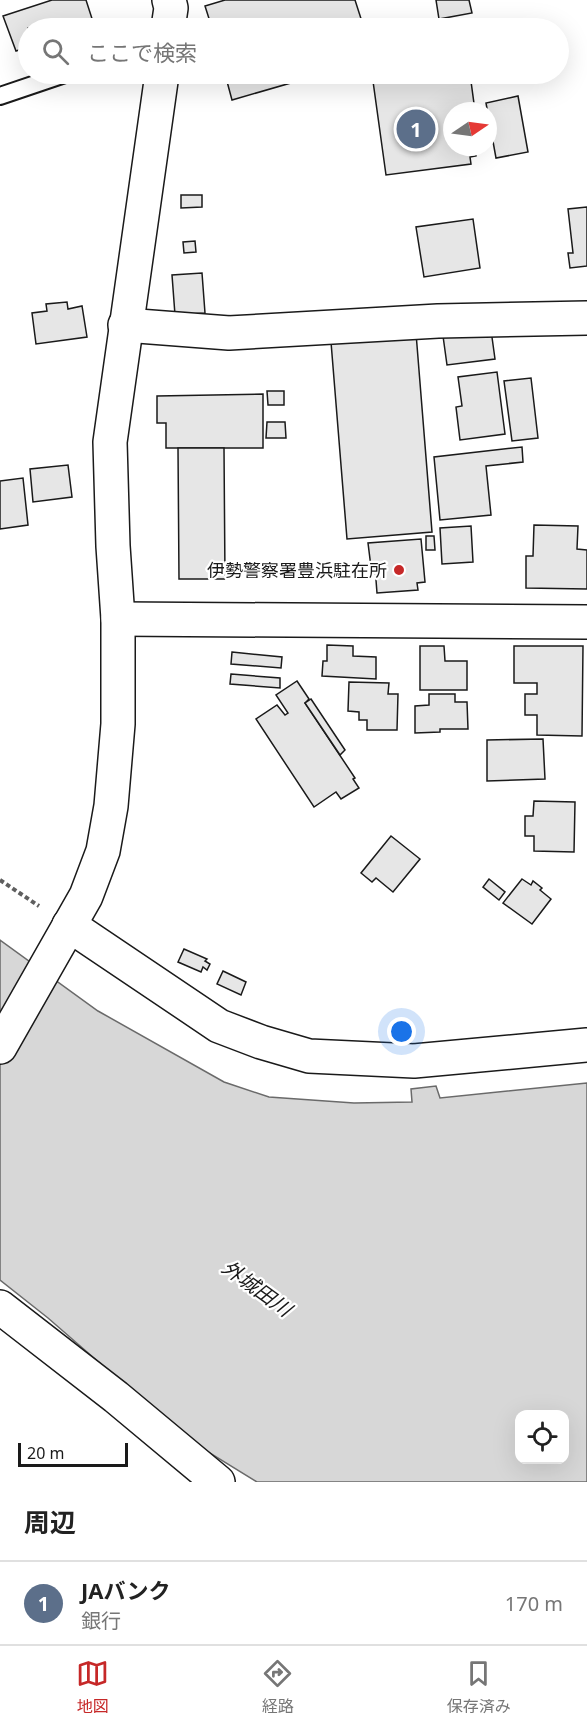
<!DOCTYPE html>
<html lang="ja">
<meta charset="utf-8">
<style>
:root{--surface:#fff;--page:#f6f6f6;--text:#222;--muted:#767676;--line:#e0e0e0;--accent:#c62828}
body{margin:0;font-family:"Noto Sans","Noto Sans JP",sans-serif;background:var(--page);color:var(--text)}
.controls{position:absolute;right:18px;bottom:18px;display:grid;overflow:hidden;border-radius:12px;box-shadow:0 6px 24px #0002}
.controls button{width:54px;height:54px;display:grid;place-items:center;padding:0;border:0;border-bottom:2px solid var(--line);background:var(--surface);color:var(--text);font:30px sans-serif}
.compass{position:absolute;left:443px;top:102px;width:54px;height:54px;border-radius:50%;background:var(--surface);box-shadow:0 6px 24px #0002;rotate:77deg}
.scale{position:absolute;left:18px;bottom:15px;width:110px;box-sizing:border-box;padding-left:6px;border:3px solid #1a1a1a;border-top:0;font-size:16px;line-height:21px;white-space:nowrap;color:#1a1a1a;-webkit-text-stroke:4px #fff;paint-order:stroke}
.you{position:absolute;left:402px;top:1032px;width:21px;height:21px;margin:-15px;border:4px solid #fff;border-radius:50%;background:#1a73e8;box-shadow:0 0 0 9px #1a73e833}
.badge{display:grid;place-items:center;width:39px;height:39px;border-radius:50%;background:var(--accent);color:#fff;font-size:20px;font-weight:700}
.pin{position:absolute;translate:-50% -50%;border:3px solid #fff;box-shadow:0 2px 6px #0006}
.list{margin:0;padding:0;list-style:none}
h2{display:flex;justify-content:space-between;align-items:center;height:78px;margin:0;padding:0 24px;font-size:26px}
h2 small{font-size:20px;font-weight:400;color:var(--muted)}
.list li{display:grid;grid-template-columns:39px 1fr auto;gap:18px;align-items:center;box-sizing:border-box;height:84px;padding:0 24px;border-top:2px solid var(--line)}
.list b{display:block;font-size:22px;white-space:nowrap}
.list p{margin:0;font-size:20px;white-space:nowrap;color:var(--muted)}
.list em{font-size:20px;font-style:normal;color:var(--muted)}
.icon{flex:none;width:33px;height:33px;fill:none;stroke:currentColor;stroke-width:2;stroke-linecap:round;stroke-linejoin:round}
.map{position:relative;flex:none;width:587px;height:1482px;overflow:hidden}
.search{position:absolute;background:var(--surface);box-shadow:0 6px 24px #0002;left:18px;right:18px;top:18px;height:66px;display:flex;align-items:center;gap:15px;box-sizing:border-box;padding:0 21px;border-radius:33px;color:var(--muted);font-size:22px}
.sheet{height:162px;background:var(--surface)}
nav{display:flex;justify-content:space-around;align-items:center;box-sizing:border-box;height:84px;border-top:2px solid var(--line);background:var(--surface);font-size:16px;color:var(--muted)}
nav a{display:grid;justify-items:center;gap:3px}
nav .on{color:var(--accent)}
.map>svg:first-child{display:block}
.water{fill:#d7d7d7;stroke:#6a6a6a;stroke-width:1.5;fill-rule:evenodd}
.building{fill:#e6e6e6;stroke:#1a1a1a;stroke-width:1.5}
.lines{fill:none;stroke-linecap:round;stroke-linejoin:round}
.service-casing{stroke:#1a1a1a;stroke-width:20}
.minor-casing{stroke:#1a1a1a;stroke-width:36}
.tertiary-casing{stroke:#1a1a1a;stroke-width:36}
.path{stroke:#5f5f5f;stroke-width:4;stroke-dasharray:4.5 3;stroke-linecap:butt}
.service{stroke:#fff;stroke-width:16}
.minor{stroke:#fff;stroke-width:33}
.tertiary{stroke:#fff;stroke-width:33}
.poi-dot{fill:#c62828;stroke:#fff;stroke-width:2}
.labels{text-anchor:middle;dominant-baseline:central;stroke-width:4.5;stroke-linejoin:round;paint-order:stroke}
.poi-label{font-size:18px;fill:#1a1a1a;stroke:#fff;text-anchor:end}
.water-label{font-size:20px;font-style:italic;fill:#1a1a1a;stroke:#fff}
</style>
<div class="map">
<svg width="587" height="1482" viewBox="0 0 587 1482">
<rect width="100%" height="100%" fill="#fff"/>
<path class="water" d="M0 940 98 1011 224 1082 269 1097 354 1103 412 1102 411 1089 436 1086 440 1098 587 1083V1482H257L187 1439 48 1318 0 1280ZM520 1414H564V1460H520Z"/>
<g class="building">
<path d="M52 0H86L95 28H28V50L26 51 25 48 16 51 3 16Z"/>
<path d="M225 0H355L364 28H212L205 6Z"/>
<path d="M436 0H469L472 13 439 19Z"/>
<path d="M225 74H322L232 100Z"/>
<path d="M372 74H470L475 111H452V147H475L476 156 470 157 471 164 386 175Z"/>
<path d="M518 96 528 152 496 158 486 103Z"/>
<path d="M181 195H202V207L181 208Z"/>
<path d="M587 207V266L570 268 568 253H573L568 209Z"/>
<path d="M473 219 480 268 424 277 416 227Z"/>
<path d="M195 241 196 252 184 253 183 242Z"/>
<path d="M202 273 205 313 175 315 172 275Z"/>
<path d="M67 302 68 309 82 306 87 337 36 344 32 313 47 311 46 304Z"/>
<path d="M491 330 495 359 447 365 443 336Z"/>
<path d="M416 333 432 532 347 539 331 342Z"/>
<path d="M497 372 505 434 460 440 456 407 462 406 458 377Z"/>
<path d="M531 378 538 438 512 441 504 381Z"/>
<path d="M267 391H284V405H268Z"/>
<path d="M263 394V448H166V423H157V396Z"/>
<path d="M267 422H285L286 438H266Z"/>
<path d="M522 447 523 462 486 466 491 515 440 520 434 457Z"/>
<path d="M178 448H224L225 579H179Z"/>
<path d="M68 465 72 497 33 502 30 469Z"/>
<path d="M23 478 28 525 0 529V481Z"/>
<path d="M534 525 578 526 577 549 587 550V589L526 588V556H533Z"/>
<path d="M471 526 473 562 442 564 440 528Z"/>
<path d="M426 536H434L435 550H426Z"/>
<path d="M421 539 425 582 417 583 418 590 377 593 375 567H371L368 543Z"/>
<path d="M327 645 353 646V656L376 657V679L322 676 323 661H327Z"/>
<path d="M420 646H444L445 661H467V690H420Z"/>
<path d="M514 646H583L582 736 537 735V715H525V694H537V683H514Z"/>
<path d="M232 652 282 657 281 668 231 664Z"/>
<path d="M231 674 280 678V688L230 684Z"/>
<path d="M297 681 309 699 305 703 355 778 353 779 359 788 341 799 336 792 314 807 256 719 277 705 285 715 288 713 276 695Z"/>
<path d="M349 682 389 683 388 694H398L397 730H367V720H359V712L348 711Z"/>
<path d="M429 694H455V702H467L468 729H440V732L415 733V706L429 705Z"/>
<path d="M311 699 345 750 340 755 305 703Z"/>
<path d="M543 739 545 779 487 781V740Z"/>
<path d="M534 801 575 802 574 852 534 851V836H525V816H533Z"/>
<path d="M391 836 420 859 393 892 376 878 372 882 361 873Z"/>
<path d="M489 879 505 892 499 900 483 887Z"/>
<path d="M522 879 531 885 533 881 542 888 540 890 551 899 532 924 503 903Z"/>
<path d="M184 949 207 959 205 961 210 964 207 970 203 967 201 972 178 962Z"/>
<path d="M223 971 246 982 241 995 217 984Z"/>
</g>
<g class="lines">
<defs>
<path id="service" d="M0 96 65 74"/>
<g id="minor">
<path d="M125 325 229 333 438 321 587 318"/>
<path d="M69 925 219 1026 261 1042 309 1056 414 1061 587 1045"/>
<path d="M0 1307 116 1397 218 1482"/>
</g>
<g id="tertiary">
<path d="M168 28 171 8 169 0"/>
<path d="M118 619 587 622"/>
<path d="M0 1047 86 896 103 851 111 806 118 724V619L113 546 110 442 162 74"/>
</g>
</defs>
<use href="#service" class="service-casing"/>
<use href="#minor" class="minor-casing"/>
<use href="#tertiary" class="tertiary-casing"/>
<path class="path" d="M0 880 39 906"/>
<use href="#service" class="service"/>
<use href="#minor" class="minor"/>
<use href="#tertiary" class="tertiary"/>
</g>
<circle class="poi-dot" cx="399" cy="570" r="6"/>
<g class="labels">
<g class="poi-label">
<text x="387" y="570">伊勢警察署豊浜駐在所</text>
</g>
<g class="water-label">
<text transform="translate(257 1288) rotate(36)">外城田川</text>
</g>
</g>
</svg>
<div class="controls">
<button><svg class="icon" aria-label="locate" viewBox="0 0 24 24"><circle cx="12" cy="12" r="6"/><path d="M12 2v4M12 18v4M2 12h4M18 12h4"/></svg></button>
</div>
<svg class="compass" viewBox="-18 -18 36 36"><path d="M0-13l5 13h-10z" fill="#e53935"/><path d="M0 13l5-13h-10z" fill="#767676"/></svg>
<div class="scale">20 m</div>
<div class="you"></div>
<div class="pin badge" style="left:416px;top:129px;background:#5c6f8a">1</div>
<div class="search"><svg class="icon" aria-label="search" viewBox="0 0 24 24"><circle cx="10" cy="10" r="6"/><path d="M15 15l6 6"/></svg>ここで検索</div>
</div>
<section class="sheet">
<h2>周辺<small></small></h2>
<ul class="list">
<li><span class="badge" style="background:#5c6f8a">1</span><div><b>JAバンク</b><p>銀行</p></div><em>170 m</em></li>
</ul>
</section>
<nav>
<a class="on"><svg class="icon" aria-label="map" viewBox="0 0 24 24"><path d="M3 6l6-2 6 2 6-2v14l-6 2-6-2-6 2zM9 4v14M15 6v14"/></svg>地図</a>
<a><svg class="icon" aria-label="directions" viewBox="0 0 24 24"><path d="M12 3l9 9-9 9-9-9zM9 14v-3h6M13 9l2 2-2 2"/></svg>経路</a>
<a><svg class="icon" aria-label="saved" viewBox="0 0 24 24"><path d="M7 4h10v16l-5-4-5 4z"/></svg>保存済み</a>
</nav>
